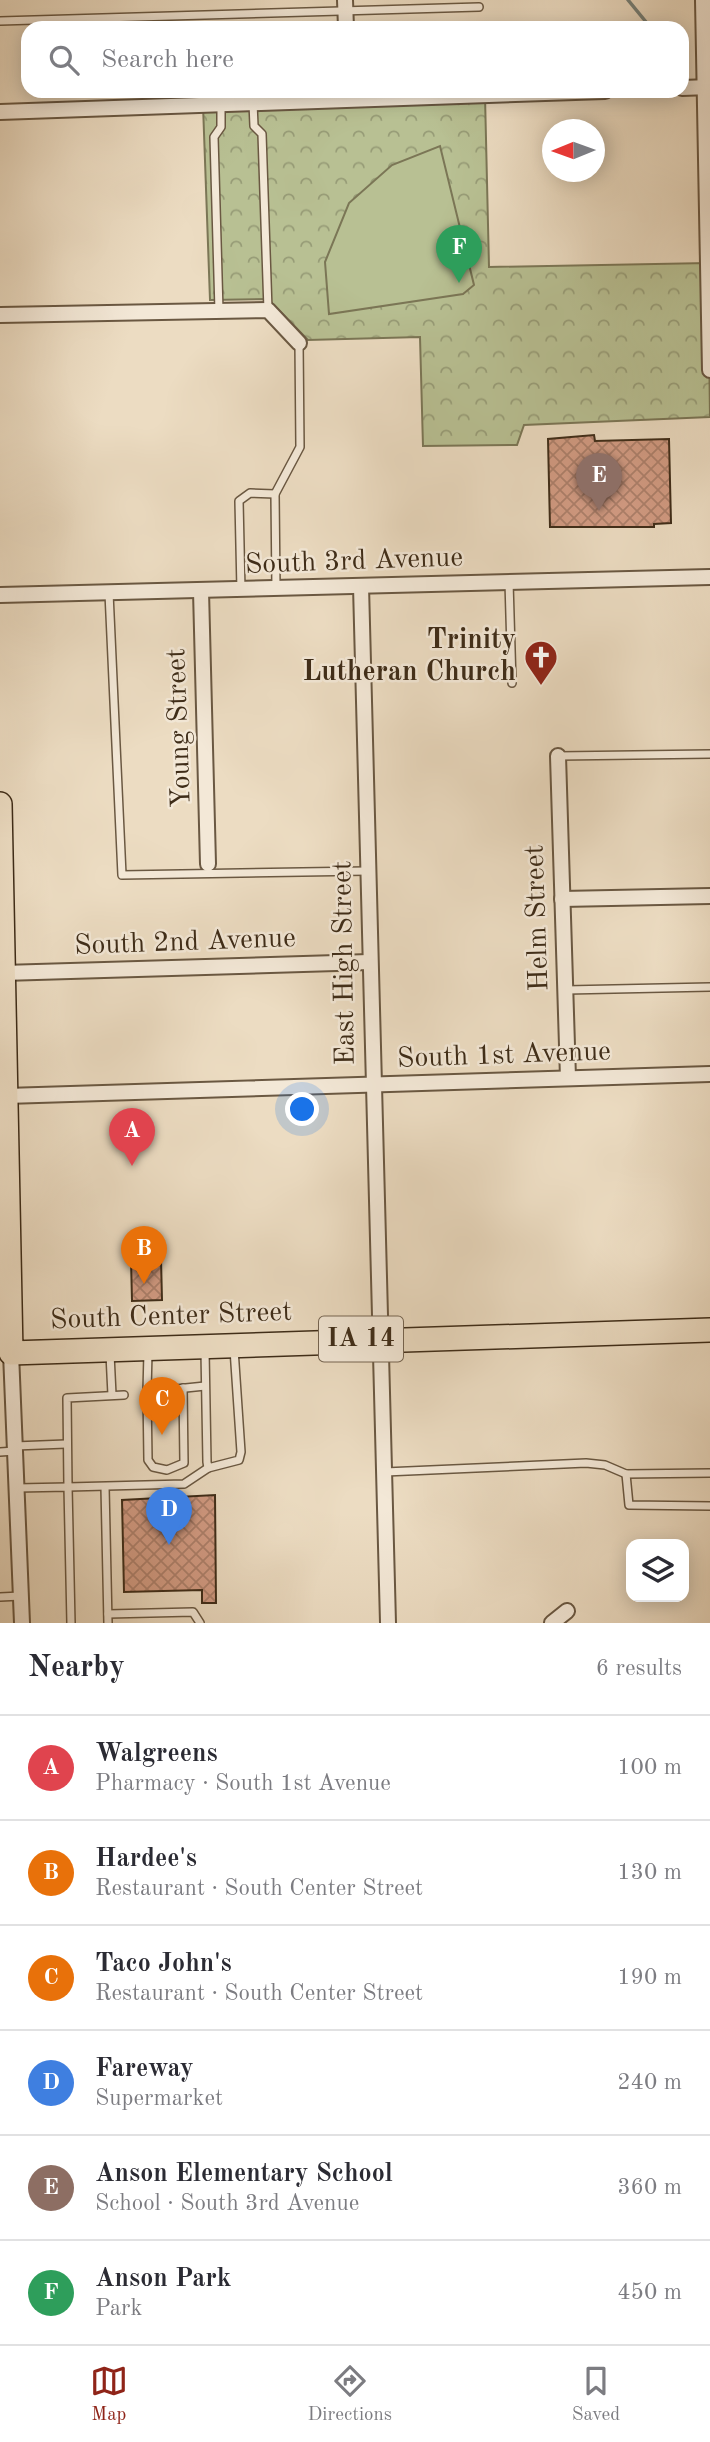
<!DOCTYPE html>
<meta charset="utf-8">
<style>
:root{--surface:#fff;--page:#f7f7f7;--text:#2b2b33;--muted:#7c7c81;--line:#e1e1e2;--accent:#8f2418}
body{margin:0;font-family:"Old Standard TT",serif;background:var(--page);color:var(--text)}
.controls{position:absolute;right:21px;bottom:21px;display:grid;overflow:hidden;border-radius:14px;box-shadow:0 4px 18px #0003}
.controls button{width:63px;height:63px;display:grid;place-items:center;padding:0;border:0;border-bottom:2px solid var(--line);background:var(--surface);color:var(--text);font:35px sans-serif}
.compass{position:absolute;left:542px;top:119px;width:63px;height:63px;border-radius:50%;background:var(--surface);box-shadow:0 4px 18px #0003;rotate:269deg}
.you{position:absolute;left:303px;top:1110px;width:24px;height:24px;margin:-18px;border:5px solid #fff;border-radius:50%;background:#1a73e8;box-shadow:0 0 0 10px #1a73e833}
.badge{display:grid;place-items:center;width:46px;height:46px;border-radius:50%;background:var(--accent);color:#fff;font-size:23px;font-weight:700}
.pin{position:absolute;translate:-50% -58px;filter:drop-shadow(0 2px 4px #0008)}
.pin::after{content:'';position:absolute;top:37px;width:24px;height:21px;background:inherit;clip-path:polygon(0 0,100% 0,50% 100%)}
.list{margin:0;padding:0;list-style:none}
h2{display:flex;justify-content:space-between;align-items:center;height:91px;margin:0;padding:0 28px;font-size:30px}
h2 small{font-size:23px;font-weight:400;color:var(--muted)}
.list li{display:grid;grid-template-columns:46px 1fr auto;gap:21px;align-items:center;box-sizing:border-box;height:105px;padding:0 28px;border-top:2px solid var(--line)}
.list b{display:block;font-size:26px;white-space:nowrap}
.list p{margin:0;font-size:23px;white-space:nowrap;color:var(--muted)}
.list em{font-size:23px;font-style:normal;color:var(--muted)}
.icon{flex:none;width:38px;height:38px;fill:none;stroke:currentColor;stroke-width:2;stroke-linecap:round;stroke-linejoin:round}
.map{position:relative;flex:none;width:710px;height:1623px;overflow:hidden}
.search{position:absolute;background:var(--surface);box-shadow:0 4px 18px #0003;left:21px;right:21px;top:21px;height:77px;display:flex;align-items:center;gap:18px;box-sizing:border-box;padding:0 24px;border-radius:21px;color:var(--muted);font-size:26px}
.sheet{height:721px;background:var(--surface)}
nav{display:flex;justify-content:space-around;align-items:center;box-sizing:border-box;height:98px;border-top:2px solid var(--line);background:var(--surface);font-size:19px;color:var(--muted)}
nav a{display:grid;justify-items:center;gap:4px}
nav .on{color:var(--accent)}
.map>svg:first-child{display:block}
.park{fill:url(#park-crowns);stroke:#7b7656;stroke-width:2}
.garden{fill:#b8c093;stroke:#7b7656;stroke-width:2}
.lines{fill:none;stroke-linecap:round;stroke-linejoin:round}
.stream{stroke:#76817a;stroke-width:3.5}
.building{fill:url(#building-cross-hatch);stroke:#3e2c18;stroke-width:2}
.lane-casing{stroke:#6a5842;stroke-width:10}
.street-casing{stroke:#6a5842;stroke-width:18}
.primary-casing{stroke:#3e2c18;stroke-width:26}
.lane{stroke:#f3e8d7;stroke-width:7}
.street{stroke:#f3e8d7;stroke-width:14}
.primary{stroke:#ecdcc2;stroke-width:23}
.labels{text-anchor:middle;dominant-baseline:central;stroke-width:5;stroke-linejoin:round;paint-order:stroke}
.shield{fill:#f3e8d7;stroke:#746451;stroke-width:2}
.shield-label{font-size:26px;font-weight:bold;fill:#3e2c18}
.street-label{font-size:28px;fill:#3e2c18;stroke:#f3e8d7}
.poi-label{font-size:28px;font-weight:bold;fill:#3e2c18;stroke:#f3e8d7;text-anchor:end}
</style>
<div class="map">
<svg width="710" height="1623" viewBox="0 0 710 1623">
<defs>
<pattern id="park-crowns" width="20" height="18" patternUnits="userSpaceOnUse" patternTransform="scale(1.75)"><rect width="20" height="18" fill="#b8c093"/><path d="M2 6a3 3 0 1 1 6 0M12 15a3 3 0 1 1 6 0" fill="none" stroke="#979c77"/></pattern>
<pattern id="building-cross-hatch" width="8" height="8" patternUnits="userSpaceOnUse" patternTransform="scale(1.75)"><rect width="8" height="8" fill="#d29b83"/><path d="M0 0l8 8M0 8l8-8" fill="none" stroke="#ac7f6a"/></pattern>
</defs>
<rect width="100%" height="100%" fill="#ecdcc2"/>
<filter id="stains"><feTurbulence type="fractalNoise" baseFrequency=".00286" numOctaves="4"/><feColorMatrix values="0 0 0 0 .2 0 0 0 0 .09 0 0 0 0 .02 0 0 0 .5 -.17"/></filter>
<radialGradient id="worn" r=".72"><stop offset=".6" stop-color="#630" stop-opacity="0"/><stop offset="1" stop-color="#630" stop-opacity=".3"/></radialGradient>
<path class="park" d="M485 96 489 267 708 263 710 417 524 425 517 445 423 446 420 337 308 340 268 299 210 300 203 105Z"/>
<path class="garden" d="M440 146 474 285 463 294 329 314 325 262 349 203 392 165Z"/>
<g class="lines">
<g class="stream">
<path d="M628 0 651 28"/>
<path d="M682 37H684"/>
</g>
</g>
<g class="building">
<path d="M594 435 595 441 669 439 671 523 654 524V527H550L548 439Z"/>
<path d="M131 1259H161L162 1300 132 1301Z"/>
<path d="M215 1495 216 1603H202V1590L124 1592 122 1500Z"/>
</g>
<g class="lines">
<defs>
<g id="lane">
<path d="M0 21 479 7"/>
<path d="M253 103 254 126 262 134 268 310"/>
<path d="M219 311 214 137 221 127V105"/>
<path d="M509 582 512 683"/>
<path d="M276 588 275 494 300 447 299 343"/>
<path d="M241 590 239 501 250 493 275 494"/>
<path d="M109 593 122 875 367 871"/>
<path d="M559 756 710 754"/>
<path d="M566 990 710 987"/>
<path d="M205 1351 207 1462 208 1468 239 1460 241 1452 234 1349"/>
<path d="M148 1352 147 1392 205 1386"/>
<path d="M110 1354 112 1395"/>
<path d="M147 1392 148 1460 153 1467 167 1470 184 1463 183 1388"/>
<path d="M124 1395 67 1398 68 1487 184 1484 208 1468"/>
<path d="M15 1446 66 1444"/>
<path d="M0 1452 15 1451"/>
<path d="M385 1472 586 1463 605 1465 626 1474 710 1473"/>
<path d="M626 1474 629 1505 710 1506"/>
<path d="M105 1487 108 1623"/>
<path d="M17 1488 68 1487 71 1623"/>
<path d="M0 1597 21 1596"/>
<path d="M108 1614 193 1612 200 1623"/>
</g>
<g id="street">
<path d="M345 0 346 28"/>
<path d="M703 0 710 370"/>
<path d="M682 88 710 87"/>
<path d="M0 112 605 91"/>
<path d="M0 315 268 310 299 343"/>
<path d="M361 586 388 1623"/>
<path d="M201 591 208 864"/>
<path d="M0 595 710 577"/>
<path d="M558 756 568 1078"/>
<path d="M562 899 710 896"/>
<path d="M3 973 369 962"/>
<path d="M6 1096 710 1074"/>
<path d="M11 1353 22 1623"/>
<path d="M552 1623 567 1611"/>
</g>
<path id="primary" d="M0 804 11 1353 710 1330"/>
</defs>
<use href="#lane" class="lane-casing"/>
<use href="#street" class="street-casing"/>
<use href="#primary" class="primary-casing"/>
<use href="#lane" class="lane"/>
<use href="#street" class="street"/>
<use href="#primary" class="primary"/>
</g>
<defs>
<symbol id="church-pin" viewBox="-11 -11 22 30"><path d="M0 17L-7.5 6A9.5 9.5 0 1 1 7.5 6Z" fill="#8f2418" stroke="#f3e8d7"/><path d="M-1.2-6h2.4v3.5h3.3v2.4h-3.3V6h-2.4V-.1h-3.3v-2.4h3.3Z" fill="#fff"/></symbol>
</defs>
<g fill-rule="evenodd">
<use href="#church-pin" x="522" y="638" width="38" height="52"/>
</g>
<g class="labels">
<rect class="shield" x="319" y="1316.5" width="84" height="45" rx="5"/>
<g class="shield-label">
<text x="361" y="1339">IA 14</text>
</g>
<g class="street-label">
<text transform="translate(354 562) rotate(-2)">South 3rd Avenue</text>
<text transform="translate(180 728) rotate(-92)">Young Street</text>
<text transform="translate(538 918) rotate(-92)">Helm Street</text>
<text transform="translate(185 943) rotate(-2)">South 2nd Avenue</text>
<text transform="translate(345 963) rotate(-91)">East High Street</text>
<text transform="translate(504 1056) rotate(-2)">South 1st Avenue</text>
<text transform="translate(171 1317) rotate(-2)">South Center Street</text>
</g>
<g class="poi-label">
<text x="516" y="641">Trinity<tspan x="516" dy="32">Lutheran Church</tspan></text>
</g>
</g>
<rect width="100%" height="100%" filter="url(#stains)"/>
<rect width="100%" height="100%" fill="url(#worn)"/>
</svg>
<div class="controls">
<button><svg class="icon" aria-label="layers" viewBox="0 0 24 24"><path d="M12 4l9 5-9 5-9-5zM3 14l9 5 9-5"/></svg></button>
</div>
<svg class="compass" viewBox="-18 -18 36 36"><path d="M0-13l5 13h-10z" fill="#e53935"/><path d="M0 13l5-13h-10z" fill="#7c7c81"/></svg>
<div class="you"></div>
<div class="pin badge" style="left:132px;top:1166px;background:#e0444e">A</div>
<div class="pin badge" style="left:144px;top:1284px;background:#e8710a">B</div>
<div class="pin badge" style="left:162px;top:1435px;background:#e8710a">C</div>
<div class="pin badge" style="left:169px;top:1545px;background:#3f7fe0">D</div>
<div class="pin badge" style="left:599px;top:511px;background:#8d6e63">E</div>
<div class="pin badge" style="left:459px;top:283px;background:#2e9e5b">F</div>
<div class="search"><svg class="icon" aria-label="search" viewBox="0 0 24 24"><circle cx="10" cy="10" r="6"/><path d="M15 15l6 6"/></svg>Search here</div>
</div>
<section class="sheet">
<h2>Nearby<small>6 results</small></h2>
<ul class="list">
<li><span class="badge" style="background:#e0444e">A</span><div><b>Walgreens</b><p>Pharmacy · South 1st Avenue</p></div><em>100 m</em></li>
<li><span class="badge" style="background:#e8710a">B</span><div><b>Hardee's</b><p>Restaurant · South Center Street</p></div><em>130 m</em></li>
<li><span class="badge" style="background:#e8710a">C</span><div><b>Taco John's</b><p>Restaurant · South Center Street</p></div><em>190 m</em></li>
<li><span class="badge" style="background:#3f7fe0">D</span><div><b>Fareway</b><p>Supermarket</p></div><em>240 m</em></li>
<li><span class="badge" style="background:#8d6e63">E</span><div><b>Anson Elementary School</b><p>School · South 3rd Avenue</p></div><em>360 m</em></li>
<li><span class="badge" style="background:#2e9e5b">F</span><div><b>Anson Park</b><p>Park</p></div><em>450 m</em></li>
</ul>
</section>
<nav>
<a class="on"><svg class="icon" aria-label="map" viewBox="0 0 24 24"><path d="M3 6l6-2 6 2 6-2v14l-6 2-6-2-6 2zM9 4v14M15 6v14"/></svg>Map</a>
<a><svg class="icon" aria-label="directions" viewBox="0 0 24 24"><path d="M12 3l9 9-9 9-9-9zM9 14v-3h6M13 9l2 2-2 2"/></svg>Directions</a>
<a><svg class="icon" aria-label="saved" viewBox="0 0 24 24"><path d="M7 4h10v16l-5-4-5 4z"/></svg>Saved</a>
</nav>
